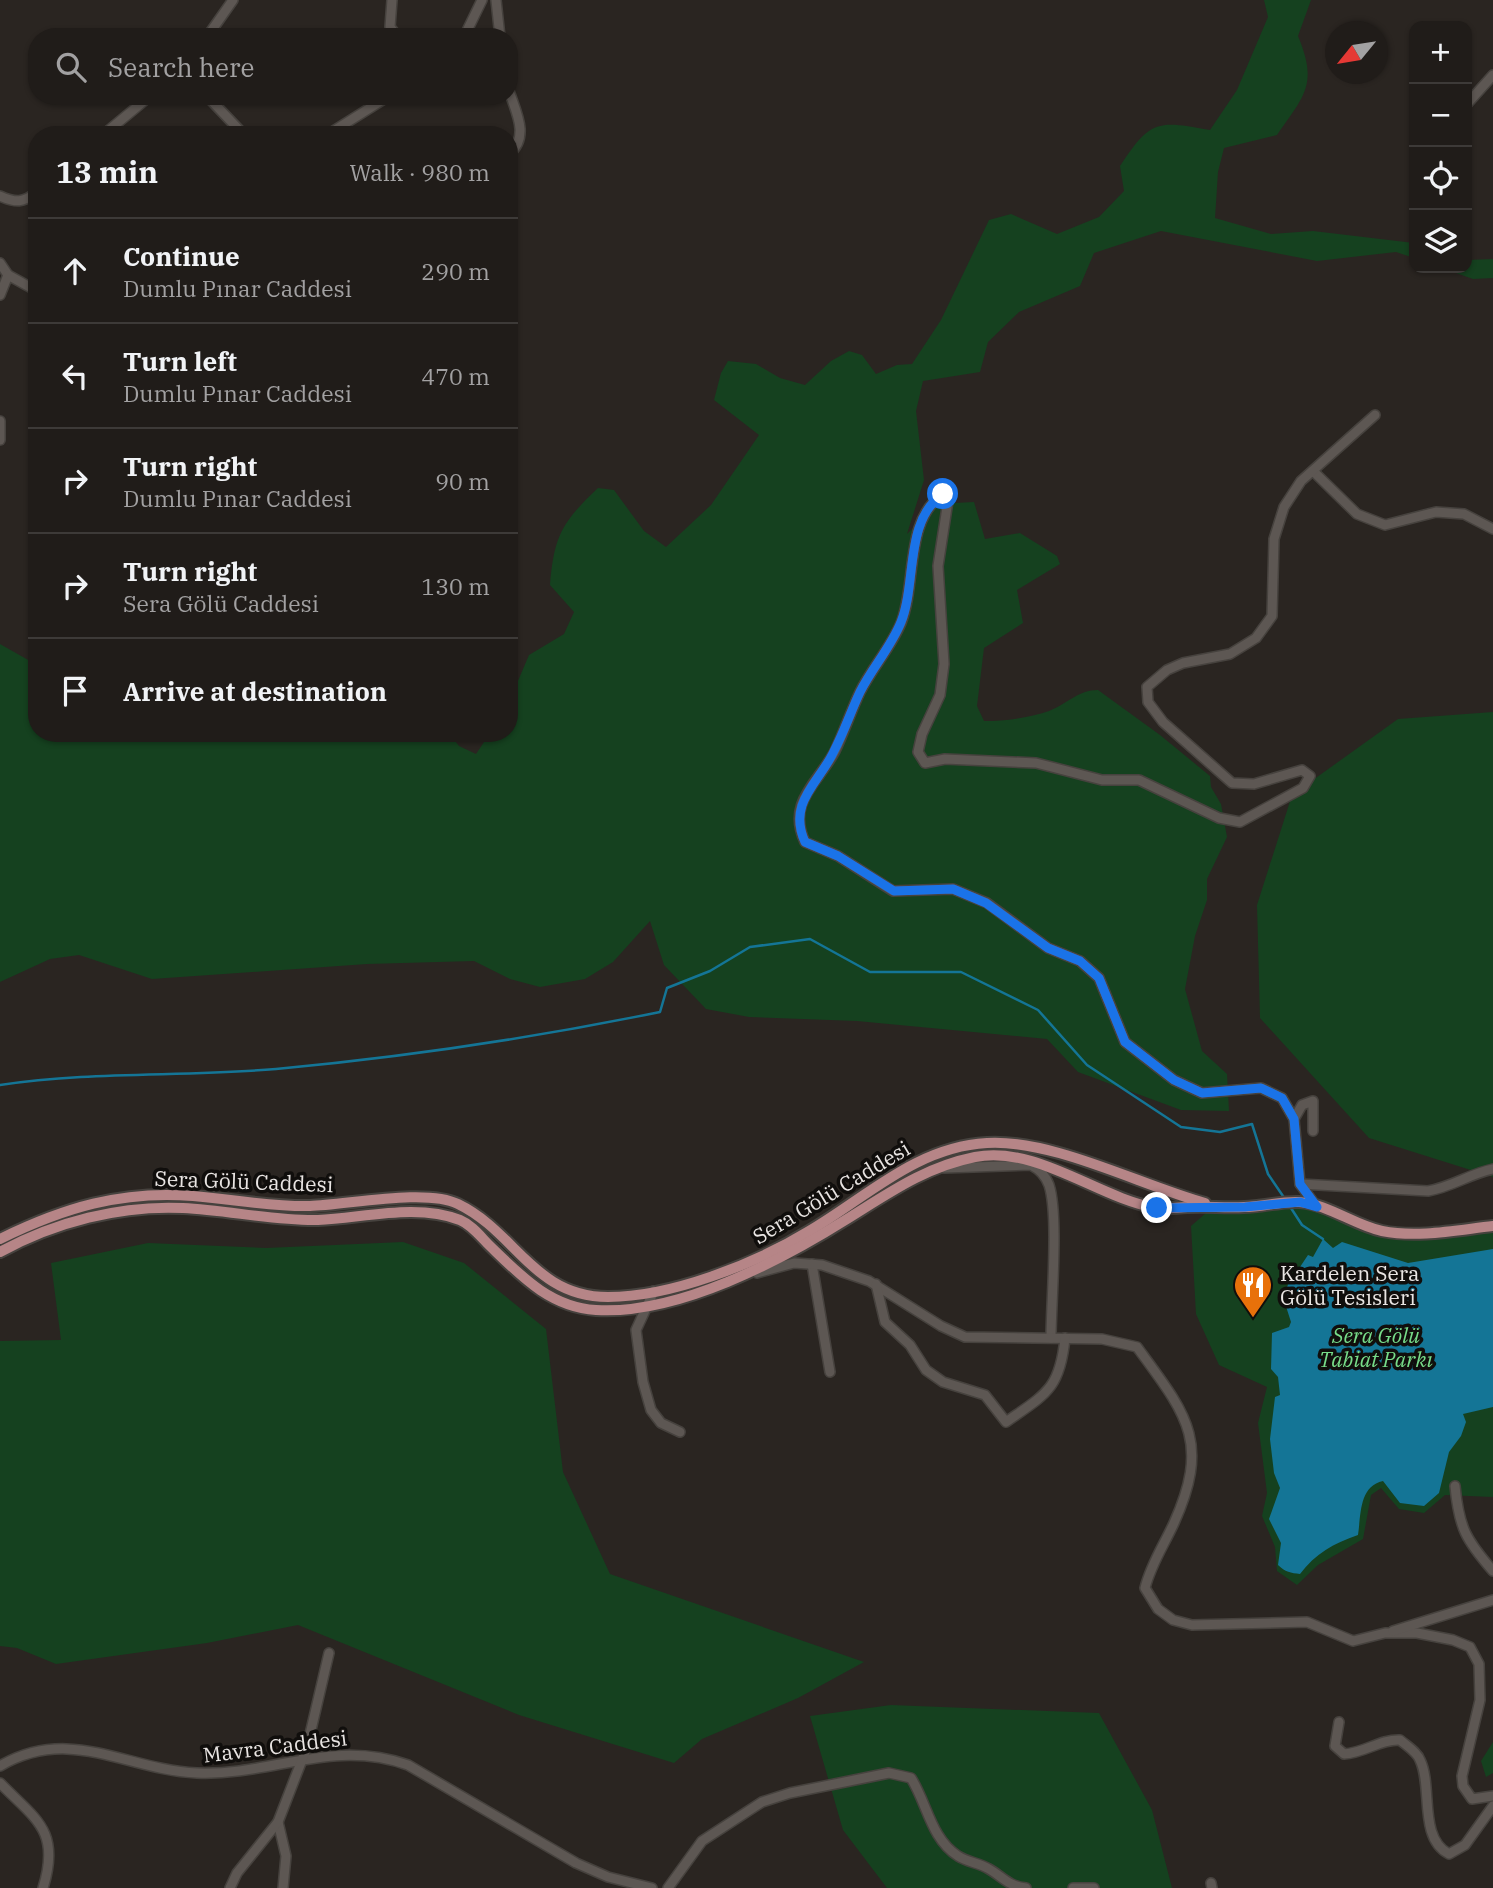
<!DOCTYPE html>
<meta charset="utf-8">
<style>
:root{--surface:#201c19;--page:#2d2926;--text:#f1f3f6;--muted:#a2a1a2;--line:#3d3a38}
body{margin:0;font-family:"IBM Plex Serif",serif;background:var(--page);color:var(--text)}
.controls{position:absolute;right:21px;top:21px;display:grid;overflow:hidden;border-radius:14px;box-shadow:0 2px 5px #0004}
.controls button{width:63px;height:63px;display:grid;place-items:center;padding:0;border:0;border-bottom:2px solid var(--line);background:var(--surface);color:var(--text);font:35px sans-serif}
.compass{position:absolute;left:1325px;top:21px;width:63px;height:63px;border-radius:50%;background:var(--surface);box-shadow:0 2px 5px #0004;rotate:240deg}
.stop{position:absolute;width:21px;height:21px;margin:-16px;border:5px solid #1a73e8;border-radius:50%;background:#fff}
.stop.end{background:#1a73e8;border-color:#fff;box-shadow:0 2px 7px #0008}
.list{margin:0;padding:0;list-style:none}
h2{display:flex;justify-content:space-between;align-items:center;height:91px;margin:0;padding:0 28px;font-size:30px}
h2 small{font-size:23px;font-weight:400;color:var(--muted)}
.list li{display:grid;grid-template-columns:46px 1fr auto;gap:21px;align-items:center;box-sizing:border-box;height:105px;padding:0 28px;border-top:2px solid var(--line)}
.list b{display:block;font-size:26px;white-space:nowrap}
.list p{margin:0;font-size:23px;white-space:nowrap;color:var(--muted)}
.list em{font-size:23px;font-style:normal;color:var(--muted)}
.icon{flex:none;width:38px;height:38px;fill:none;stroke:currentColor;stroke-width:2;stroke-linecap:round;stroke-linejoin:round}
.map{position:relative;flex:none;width:1493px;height:1888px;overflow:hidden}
.search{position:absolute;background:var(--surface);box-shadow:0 2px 5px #0004;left:28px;top:28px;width:490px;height:77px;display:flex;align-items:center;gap:18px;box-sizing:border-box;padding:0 24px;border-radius:28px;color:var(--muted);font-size:26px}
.panel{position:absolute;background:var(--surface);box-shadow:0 2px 5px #0004;left:28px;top:126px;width:490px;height:616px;border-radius:28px}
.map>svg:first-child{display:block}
.green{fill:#15411f}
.water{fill:#147596}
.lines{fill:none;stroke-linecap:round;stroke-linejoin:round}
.stream{stroke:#147596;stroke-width:2.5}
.minor-casing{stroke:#46423e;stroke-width:12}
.major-casing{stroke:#46423e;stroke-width:14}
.minor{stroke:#5d5753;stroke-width:9}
.major{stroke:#b68587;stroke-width:10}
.route{stroke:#1a73e8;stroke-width:9}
.labels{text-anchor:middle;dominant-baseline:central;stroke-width:7;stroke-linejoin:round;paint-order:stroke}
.street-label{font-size:21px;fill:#e9e5e3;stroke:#100e0c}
.poi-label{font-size:21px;fill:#e9e5e3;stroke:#100e0c;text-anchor:start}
.park-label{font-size:21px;font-style:italic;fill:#77dc89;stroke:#100e0c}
</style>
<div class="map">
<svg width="1493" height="1888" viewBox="0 0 1493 1888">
<rect width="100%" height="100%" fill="#2a2521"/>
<g class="green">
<path d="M1264 0H1311L1298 36C1318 84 1305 95 1277 135L1224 148 1218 172 1215 218 1271 234 1313 231 1414 243V258L1396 252 1317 261 1161 231 1094 253 1080 286 1019 312 988 342 980 372 923 381 916 411 924 480 907 534 937 504 974 502 985 539 1020 533 1057 556 1060 564 1017 590 1023 623 984 648 977 706 984 721C1005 721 1029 718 1049 711 1067 704 1078 690 1098 690L1160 735 1210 776 1211 787 1221 804 1227 837 1207 879V900L1195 936 1185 989 1202 1051 1227 1074 1229 1111 1181 1110 1078 1072 1047 1039 857 1021 749 1017 706 1009 664 965 650 921 613 962 585 979 540 987 510 979 474 961 367 964 152 979 79 955 50 959 0 982V644L37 665V733H449L459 746 476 754 490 733H509V702L529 655 564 634 574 612 550 585C554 536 562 522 598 488L614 490 644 531 666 547 711 505 759 435 714 400 721 373 728 361 756 364 780 378 805 385 831 361 849 351 862 355 876 374 897 365 912 364 941 320 989 220 1011 214 1057 234 1099 217 1124 191 1120 166C1150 120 1157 120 1210 130L1237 90 1268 17Z"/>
<path d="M1493 259V278L1473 279 1442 268H1467V260Z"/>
<path d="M1493 712V1177L1369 1138 1260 1018 1257 905 1292 795 1398 719Z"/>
<path d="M1300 1202 1382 1231 1493 1226V1497L1445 1495 1424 1513 1399 1509 1381 1488 1371 1495 1363 1539 1318 1565 1297 1585 1277 1571 1275 1547 1262 1516 1267 1493 1258 1423 1267 1387 1219 1365 1196 1314 1191 1226 1214 1206Z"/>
<path d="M403 1242 464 1263 546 1329 563 1472 610 1574 864 1662 798 1698 702 1739 674 1763 519 1715 298 1625 207 1643 56 1664 17 1648 0 1646V1341L61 1340 51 1263 148 1243 266 1248Z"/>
<path d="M891 1705 1099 1713 1152 1810 1172 1888H887L843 1830 810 1716Z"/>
<path d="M1493 1742V1773L1486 1777 1481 1761Z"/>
</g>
<path class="water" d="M1323 1239 1333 1248 1342 1242 1408 1263 1493 1249V1407L1463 1414 1466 1422 1461 1436 1449 1452 1439 1493 1424 1506 1400 1503 1383 1481C1359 1486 1361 1515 1358 1535 1334 1543 1315 1554 1300 1574 1291 1573 1285 1572 1278 1565L1281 1543 1269 1519 1280 1488 1274 1473 1270 1439 1275 1397 1280 1395 1278 1377 1271 1369 1272 1333 1289 1327 1291 1322 1282 1294 1308 1255 1313 1257Z"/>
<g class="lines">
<g class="stream">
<path d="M0 1085C91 1071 184 1077 276 1069 405 1057 533 1038 660 1012L667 988 710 971 750 947 810 939 870 972H961L1038 1010 1087 1065 1181 1127 1220 1132 1252 1124 1268 1174 1285 1199"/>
<path d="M1289 1205 1302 1225 1323 1239"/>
</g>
<defs>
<g id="minor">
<path d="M392 0 390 27 398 37"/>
<path d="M496 0 500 37"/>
<path d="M207 37 233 0"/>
<path d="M438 37H440"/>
<path d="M464 37 482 0"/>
<path d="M509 91C516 112 530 137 509 154"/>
<path d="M207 96 244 135"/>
<path d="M1467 104 1493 75"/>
<path d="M103 135 150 96"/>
<path d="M327 135 389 96"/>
<path d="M0 196C16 203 23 203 37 192"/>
<path d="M0 263 8 275"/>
<path d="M0 295 8 275 37 291"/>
<path d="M0 421V440"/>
<path d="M1313 471 1357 514 1385 525 1436 512 1464 514 1493 529"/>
<path d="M1294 1119 1302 1105 1313 1101V1131"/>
<path d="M944 1168 1031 1165C1040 1170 1045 1175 1049 1185 1059 1216 1051 1302 1051 1338"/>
<path d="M1300 1184 1428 1191C1452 1187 1469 1174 1493 1169"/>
<path d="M1316 1206 1300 1184 1294 1119 1282 1098 1261 1088 1202 1093 1174 1080 1125 1042 1099 978 1080 961 1048 948 987 903 953 889 893 891 838 856 805 842C786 802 819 782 835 751 844 732 851 711 860 692 872 668 891 647 901 623 917 583 904 520 943 494L948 501 938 566 944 664 940 695 922 734 918 752 925 763 945 759 1036 763 1102 780H1139L1219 818 1240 822 1303 788 1310 776 1302 770 1254 784 1232 783 1163 722 1148 702 1147 687 1167 670 1183 663 1230 654 1256 638 1272 616 1274 539 1284 507 1301 481 1375 415"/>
<path d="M812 1264 830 1372"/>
<path d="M757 1273 794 1263 822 1265 869 1281 941 1326 965 1337 1102 1339 1137 1347C1186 1414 1211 1441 1174 1523 1164 1545 1151 1564 1145 1588L1158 1609 1173 1620 1192 1625 1307 1622 1353 1641 1385 1633H1417L1453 1640 1470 1647 1479 1664 1480 1700 1462 1776 1463 1786 1472 1799 1493 1796"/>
<path d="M876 1284 885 1322 910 1345 926 1370 943 1382 985 1395 1006 1422C1046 1394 1060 1389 1065 1338"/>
<path d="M654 1291 636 1330 643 1382 651 1410 661 1423 680 1432"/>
<path d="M1455 1486C1459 1528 1466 1540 1493 1571"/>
<path d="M1393 1631 1493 1600"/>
<path d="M1339 1722 1335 1746 1344 1754C1365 1753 1380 1739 1400 1740 1407 1746 1417 1752 1420 1760 1433 1786 1418 1838 1449 1854L1465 1845 1493 1806"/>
<path d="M0 1766C71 1725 126 1770 197 1773 272 1776 332 1738 408 1765L576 1863 608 1877 652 1888"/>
<path d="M0 1783C35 1819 61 1830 43 1888"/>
<path d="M278 1822 286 1856 283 1888"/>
<path d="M1211 1883 1212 1888"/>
<path d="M230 1888 237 1873 278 1822 307 1747 329 1653"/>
<path d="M668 1888 702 1841 762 1802 790 1793 889 1773 911 1778C927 1803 931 1839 958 1856 967 1862 979 1863 989 1869 1003 1877 1008 1886 1026 1888"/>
<path d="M1073 1888H1094"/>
</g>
<g id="major">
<path d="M0 1239C63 1208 122 1190 193 1196 232 1199 271 1207 310 1206 347 1205 426 1188 458 1204 516 1232 534 1297 608 1297 671 1297 755 1264 809 1231 867 1197 916 1147 987 1143 1053 1139 1140 1185 1205 1203"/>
<path d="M0 1252C55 1222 120 1205 183 1208 228 1210 273 1221 318 1220 363 1218 417 1203 460 1220 472 1225 481 1237 490 1246 521 1276 550 1307 596 1310 678 1315 780 1261 847 1219 889 1193 925 1167 975 1157 1037 1145 1098 1198 1156 1208 1166 1210 1178 1207 1188 1207 1207 1206 1225 1208 1244 1207 1262 1207 1281 1201 1299 1202 1328 1204 1354 1225 1382 1231 1418 1238 1457 1230 1493 1226"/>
</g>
</defs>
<use href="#minor" class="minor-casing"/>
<use href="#major" class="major-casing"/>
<use href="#minor" class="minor"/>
<use href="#major" class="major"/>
</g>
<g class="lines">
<path class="route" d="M943 494C904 520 917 583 901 622 891 647 872 668 860 692 851 711 844 732 834 751 820 782 787 802 805 842L838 856 894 891 953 889 986 903 1048 948 1080 961 1099 978 1125 1042 1174 1080 1202 1093 1261 1088 1282 1098 1294 1119 1300 1184 1317 1207 1300 1202 1245 1207 1157 1208"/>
</g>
<defs>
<symbol id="restaurant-pin" viewBox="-11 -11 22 30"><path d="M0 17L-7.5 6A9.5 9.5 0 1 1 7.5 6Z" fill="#e8710a" stroke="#100e0c"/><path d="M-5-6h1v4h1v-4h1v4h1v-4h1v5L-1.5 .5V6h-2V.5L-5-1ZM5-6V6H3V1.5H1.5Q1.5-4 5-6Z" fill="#fff"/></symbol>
</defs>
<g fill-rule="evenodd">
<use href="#restaurant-pin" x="1231" y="1263" width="44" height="60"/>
</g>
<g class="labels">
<g class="street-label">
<text transform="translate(244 1181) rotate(2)">Sera Gölü Caddesi</text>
<text transform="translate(831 1192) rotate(-31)">Sera Gölü Caddesi</text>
<text transform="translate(275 1746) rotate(-7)">Mavra Caddesi</text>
</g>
<g class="poi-label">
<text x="1280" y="1273">Kardelen Sera<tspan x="1280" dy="24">Gölü Tesisleri</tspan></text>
</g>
<g class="park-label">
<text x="1376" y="1335">Sera Gölü<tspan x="1376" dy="24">Tabiat Parkı</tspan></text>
</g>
</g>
</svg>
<div class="controls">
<button>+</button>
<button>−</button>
<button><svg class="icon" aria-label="locate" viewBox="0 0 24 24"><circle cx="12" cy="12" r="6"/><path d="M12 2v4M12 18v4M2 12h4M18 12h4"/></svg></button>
<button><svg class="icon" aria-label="layers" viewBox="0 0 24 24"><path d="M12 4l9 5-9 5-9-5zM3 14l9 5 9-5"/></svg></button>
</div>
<svg class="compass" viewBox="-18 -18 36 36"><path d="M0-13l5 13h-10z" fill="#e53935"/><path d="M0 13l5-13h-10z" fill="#a2a1a2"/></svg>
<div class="stop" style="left:943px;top:494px"></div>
<div class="stop end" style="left:1157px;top:1208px"></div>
<div class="search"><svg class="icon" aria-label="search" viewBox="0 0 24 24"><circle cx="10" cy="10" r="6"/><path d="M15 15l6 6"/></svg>Search here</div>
<section class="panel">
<h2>13 min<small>Walk · 980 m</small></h2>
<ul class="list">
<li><svg class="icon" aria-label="ahead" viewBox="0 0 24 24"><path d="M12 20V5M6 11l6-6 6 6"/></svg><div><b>Continue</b><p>Dumlu Pınar Caddesi</p></div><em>290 m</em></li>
<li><svg class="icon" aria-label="left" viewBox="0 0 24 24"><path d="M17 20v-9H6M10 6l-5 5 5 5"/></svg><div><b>Turn left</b><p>Dumlu Pınar Caddesi</p></div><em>470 m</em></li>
<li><svg class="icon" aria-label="right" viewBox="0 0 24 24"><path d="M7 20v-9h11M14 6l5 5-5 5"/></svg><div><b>Turn right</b><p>Dumlu Pınar Caddesi</p></div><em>90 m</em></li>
<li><svg class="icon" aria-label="right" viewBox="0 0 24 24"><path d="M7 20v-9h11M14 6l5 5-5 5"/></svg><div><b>Turn right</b><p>Sera Gölü Caddesi</p></div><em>130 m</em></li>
<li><svg class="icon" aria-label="arrive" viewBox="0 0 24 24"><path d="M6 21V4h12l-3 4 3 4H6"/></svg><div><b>Arrive at destination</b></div></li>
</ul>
</section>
</div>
